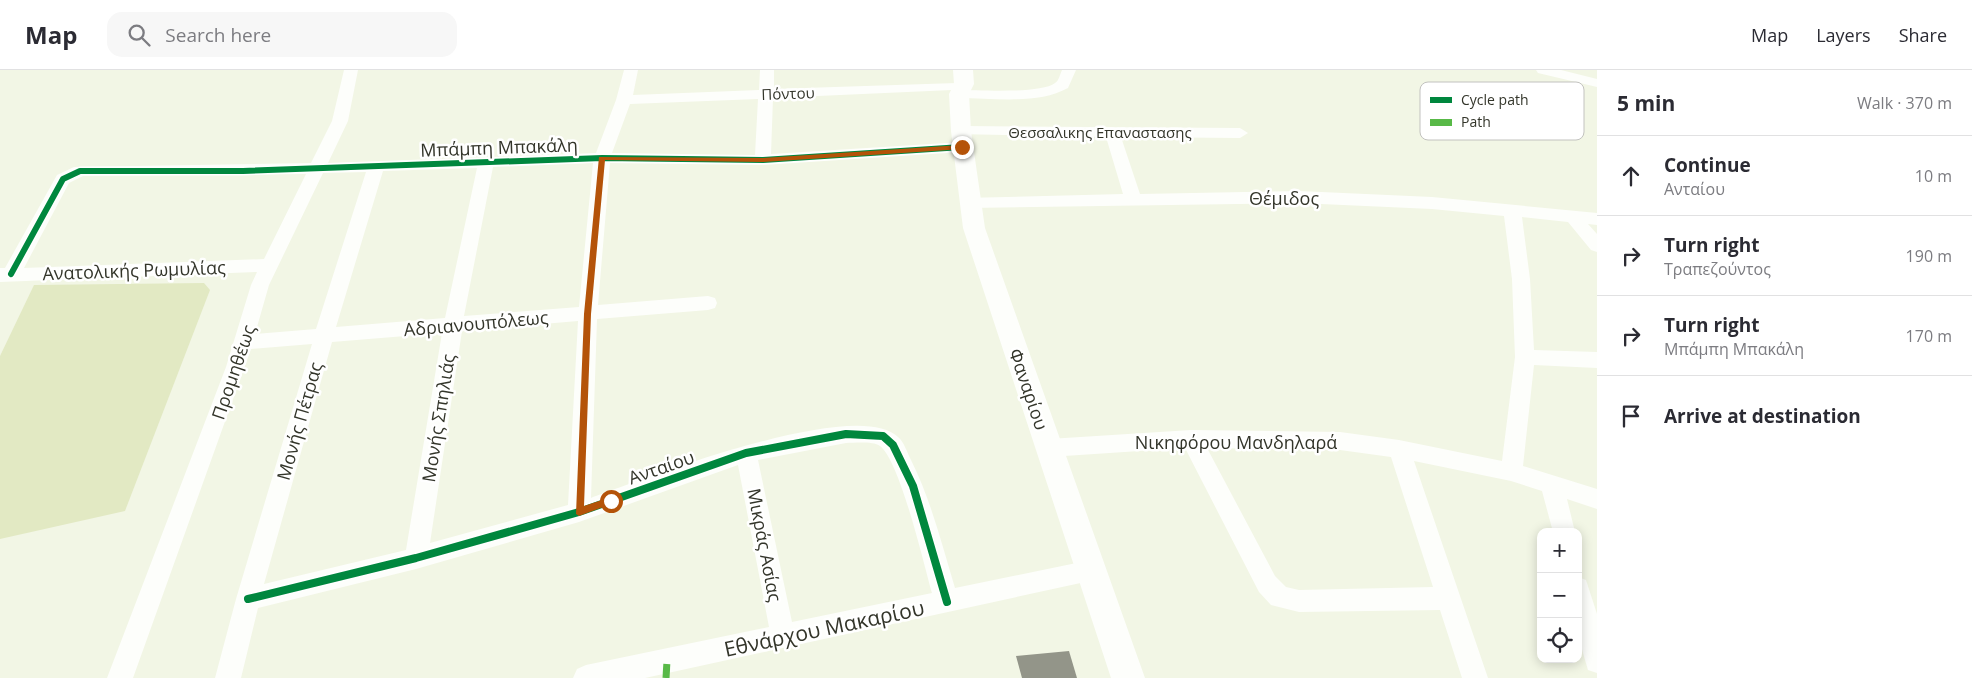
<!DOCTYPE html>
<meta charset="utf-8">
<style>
:root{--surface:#fff;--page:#f7f7f7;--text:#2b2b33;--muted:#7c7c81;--line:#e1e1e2}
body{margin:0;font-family:"Open Sans",sans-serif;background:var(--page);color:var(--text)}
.controls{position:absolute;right:15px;bottom:15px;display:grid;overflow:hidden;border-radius:10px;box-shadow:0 2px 12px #0003}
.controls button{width:45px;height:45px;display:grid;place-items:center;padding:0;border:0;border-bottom:1px solid var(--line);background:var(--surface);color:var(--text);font:25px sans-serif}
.stop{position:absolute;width:15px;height:15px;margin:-11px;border:4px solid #b45309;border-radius:50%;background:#fff}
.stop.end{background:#b45309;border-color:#fff;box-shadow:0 1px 5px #0008}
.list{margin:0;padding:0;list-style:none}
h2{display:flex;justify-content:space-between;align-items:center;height:65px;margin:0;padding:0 20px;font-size:21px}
h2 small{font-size:16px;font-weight:400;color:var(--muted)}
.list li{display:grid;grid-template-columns:32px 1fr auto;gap:15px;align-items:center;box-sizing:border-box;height:80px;padding:0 20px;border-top:1px solid var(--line)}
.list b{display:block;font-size:19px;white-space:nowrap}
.list p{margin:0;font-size:16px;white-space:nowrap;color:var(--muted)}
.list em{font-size:16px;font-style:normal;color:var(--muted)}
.icon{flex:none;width:28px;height:28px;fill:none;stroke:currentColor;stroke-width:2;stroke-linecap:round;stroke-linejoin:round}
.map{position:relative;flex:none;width:1597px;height:608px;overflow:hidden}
header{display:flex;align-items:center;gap:30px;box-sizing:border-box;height:70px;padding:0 25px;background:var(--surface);border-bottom:1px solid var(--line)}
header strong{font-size:24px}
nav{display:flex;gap:28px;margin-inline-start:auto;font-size:18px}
.search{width:350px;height:45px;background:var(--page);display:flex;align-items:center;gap:12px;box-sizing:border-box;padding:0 18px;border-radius:15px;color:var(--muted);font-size:19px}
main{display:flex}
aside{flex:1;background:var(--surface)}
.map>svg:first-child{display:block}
.green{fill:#e2e9c3}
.building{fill:#939589}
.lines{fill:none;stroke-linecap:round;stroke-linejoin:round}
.minor{fill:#fdfefb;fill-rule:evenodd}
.major{fill:#fdfefb;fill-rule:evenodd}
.quiet{stroke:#58b947;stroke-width:7;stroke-dasharray:14 7;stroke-linecap:butt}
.cycleway-far1-casing{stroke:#fff;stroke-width:9}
.cycleway-casing{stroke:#fff;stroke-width:11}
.cycleway-far1{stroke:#00873e;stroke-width:6}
.cycleway{stroke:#00873e;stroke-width:8}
.route{fill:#b45309}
.labels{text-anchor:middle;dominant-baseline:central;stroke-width:5;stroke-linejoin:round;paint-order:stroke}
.far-street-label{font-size:15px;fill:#33352a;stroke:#fff}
.street-label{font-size:18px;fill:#33352a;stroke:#fff}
.near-street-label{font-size:21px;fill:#33352a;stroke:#fff}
.key{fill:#fff;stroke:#c2c2bf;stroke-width:1}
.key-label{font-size:14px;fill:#33352a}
</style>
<header>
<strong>Map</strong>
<div class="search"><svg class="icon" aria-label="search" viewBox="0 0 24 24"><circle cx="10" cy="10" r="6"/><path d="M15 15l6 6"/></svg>Search here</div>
<nav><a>Map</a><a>Layers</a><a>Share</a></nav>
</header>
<main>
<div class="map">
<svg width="1597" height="608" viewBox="0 0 1597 608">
<rect width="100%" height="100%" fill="#f2f6e5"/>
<path class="green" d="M204 213 210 220 125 441 0 469V286L34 215Z"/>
<path class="building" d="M1069 581 1077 608H1022L1016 586Z"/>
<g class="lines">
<g class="minor">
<path d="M344 0H358L348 51 328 93 596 83 616 30 624 0H638L633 25 759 20 760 0H774V19L957 13 959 16 957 19 952 20 773 28 771 84 962 72 968 73 970 77 968 81 962 82 763 95 610 93 598 235 708 226 715 228 717 233 715 238 708 240 597 249 591 428C644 409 856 326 898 367 904 372 907 382 911 390 931 430 942 475 955 518L1091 490 1099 493 1103 501 1099 509 645 608H573L577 599 586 595 769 557 738 395 579 452 416 499 258 538 241 608H215L236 529 312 274 251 279 133 608H107L226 297 251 215 257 202 0 212V198H5L57 105 74 97 311 93 332 51ZM758 29 755 85 612 83 630 34ZM593 93 579 237 464 246 493 97ZM477 98 445 248 336 257 383 101ZM366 102 316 259 255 264 269 215 323 103ZM306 104 264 189 24 198 69 113 83 106ZM578 251 568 435 430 473 462 261ZM442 263 406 480 264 514 332 272ZM846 373C855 373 873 371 880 376 900 391 924 495 932 523L792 552 758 390Z"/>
<path d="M1062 0H1076L1068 18C1037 35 994 28 959 28L952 24 959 20C979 20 1041 24 1055 13 1059 11 1060 4 1062 0Z"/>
<path d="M1536 0H1561L1597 9V17L1538 3Z"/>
<path d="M961 56 1240 58 1248 63 1240 68 1121 67 1140 124 1299 121 1432 127 1597 143V155L1588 154 1597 164V182L1591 180 1568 152 1522 147 1530 209 1534 280 1597 282V298L1534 295 1523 396 1597 419V439L1567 429 1575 462H1553L1542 421 1511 411 1414 391 1488 608H1462L1440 540 1299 542 1271 535 1259 522 1185 378 1049 387 1041 384 1038 378 1041 372 1049 369 1191 360 1340 362 1399 370 1502 391 1515 287 1512 209 1504 146 1432 139 1299 133 969 138 963 136 961 132 963 128 1123 124 1106 67 955 64 953 61ZM1207 378 1340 380 1391 387 1433 517 1299 520 1286 517 1275 506Z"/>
<path d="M1578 507 1586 510 1597 544V603L1588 600 1578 566Z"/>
</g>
<path class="major" d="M953 0H973L974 14 969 24 971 61 985 158 1145 608H1111L963 158 951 61 949 24 954 14Z"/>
<path class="quiet" d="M666 608 667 591"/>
<defs>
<path id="cycleway-far1" d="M11 204 63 109 80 101H243L602 88 763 90 962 77"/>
<path id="cycleway" d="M248 529 416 488 579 442 746 383 846 364 883 366 893 375 913 416 947 532"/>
</defs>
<use href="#cycleway-far1" class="cycleway-far1-casing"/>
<use href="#cycleway" class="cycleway-casing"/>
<use href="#cycleway-far1" class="cycleway-far1"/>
<use href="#cycleway" class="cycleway"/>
</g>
<path class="route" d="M962 75 964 79 763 92 605 90 591 244 584 436 611 427 615 431 614 433 579 446 576 444 584 244 599 87 763 88Z"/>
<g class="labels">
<g class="far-street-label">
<text transform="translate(788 23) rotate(-2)">Πόντου</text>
<text x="1100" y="62">Θεσσαλικης Επαναστασης</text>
</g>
<g class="street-label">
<text transform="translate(499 77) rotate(-2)">Μπάμπη Μπακάλη</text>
<text x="1284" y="128">Θέμιδος</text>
<text transform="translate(134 200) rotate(-2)">Ανατολικής Ρωμυλίας</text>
<text transform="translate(476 253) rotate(-5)">Αδριανουπόλεως</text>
<text transform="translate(233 302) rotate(-71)">Προμηθέως</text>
<text transform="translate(1029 319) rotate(71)">Φαναρίου</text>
<text transform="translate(438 348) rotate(-81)">Μονής Σπηλιάς</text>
<text transform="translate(299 351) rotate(-74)">Μονής Πέτρας</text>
<text x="1236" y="372">Νικηφόρου Μανδηλαρά</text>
<text transform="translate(661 397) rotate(-19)">Ανταίου</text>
<text transform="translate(765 475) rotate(79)">Μικράς Ασίας</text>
</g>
<g class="near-street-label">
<text transform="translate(824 558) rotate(-12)">Εθνάρχου Μακαρίου</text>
</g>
</g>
<rect x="1420" y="12" width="164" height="58" rx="8" class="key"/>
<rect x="1430" y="27" width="22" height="6" fill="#00873e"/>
<rect x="1430" y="49" width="22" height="7" fill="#58b947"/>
<g class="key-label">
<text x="1461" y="35">Cycle path</text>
<text x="1461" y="57">Path</text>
</g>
</svg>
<div class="controls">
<button>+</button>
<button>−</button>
<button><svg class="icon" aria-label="locate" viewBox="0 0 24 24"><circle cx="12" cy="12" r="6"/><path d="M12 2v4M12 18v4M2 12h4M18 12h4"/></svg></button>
</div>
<div class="stop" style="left:611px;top:431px"></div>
<div class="stop end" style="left:962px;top:77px"></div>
</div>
<aside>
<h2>5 min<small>Walk · 370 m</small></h2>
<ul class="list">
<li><svg class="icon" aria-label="ahead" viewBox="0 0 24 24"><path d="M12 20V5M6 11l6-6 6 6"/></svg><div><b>Continue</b><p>Ανταίου</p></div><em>10 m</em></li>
<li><svg class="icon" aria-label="right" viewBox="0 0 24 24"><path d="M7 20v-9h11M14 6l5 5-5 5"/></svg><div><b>Turn right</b><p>Τραπεζούντος</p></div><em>190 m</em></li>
<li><svg class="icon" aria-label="right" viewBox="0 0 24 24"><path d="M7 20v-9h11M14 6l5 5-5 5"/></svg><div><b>Turn right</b><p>Μπάμπη Μπακάλη</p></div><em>170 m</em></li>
<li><svg class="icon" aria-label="arrive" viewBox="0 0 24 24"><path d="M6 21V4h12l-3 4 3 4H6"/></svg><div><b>Arrive at destination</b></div></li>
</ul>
</aside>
</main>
